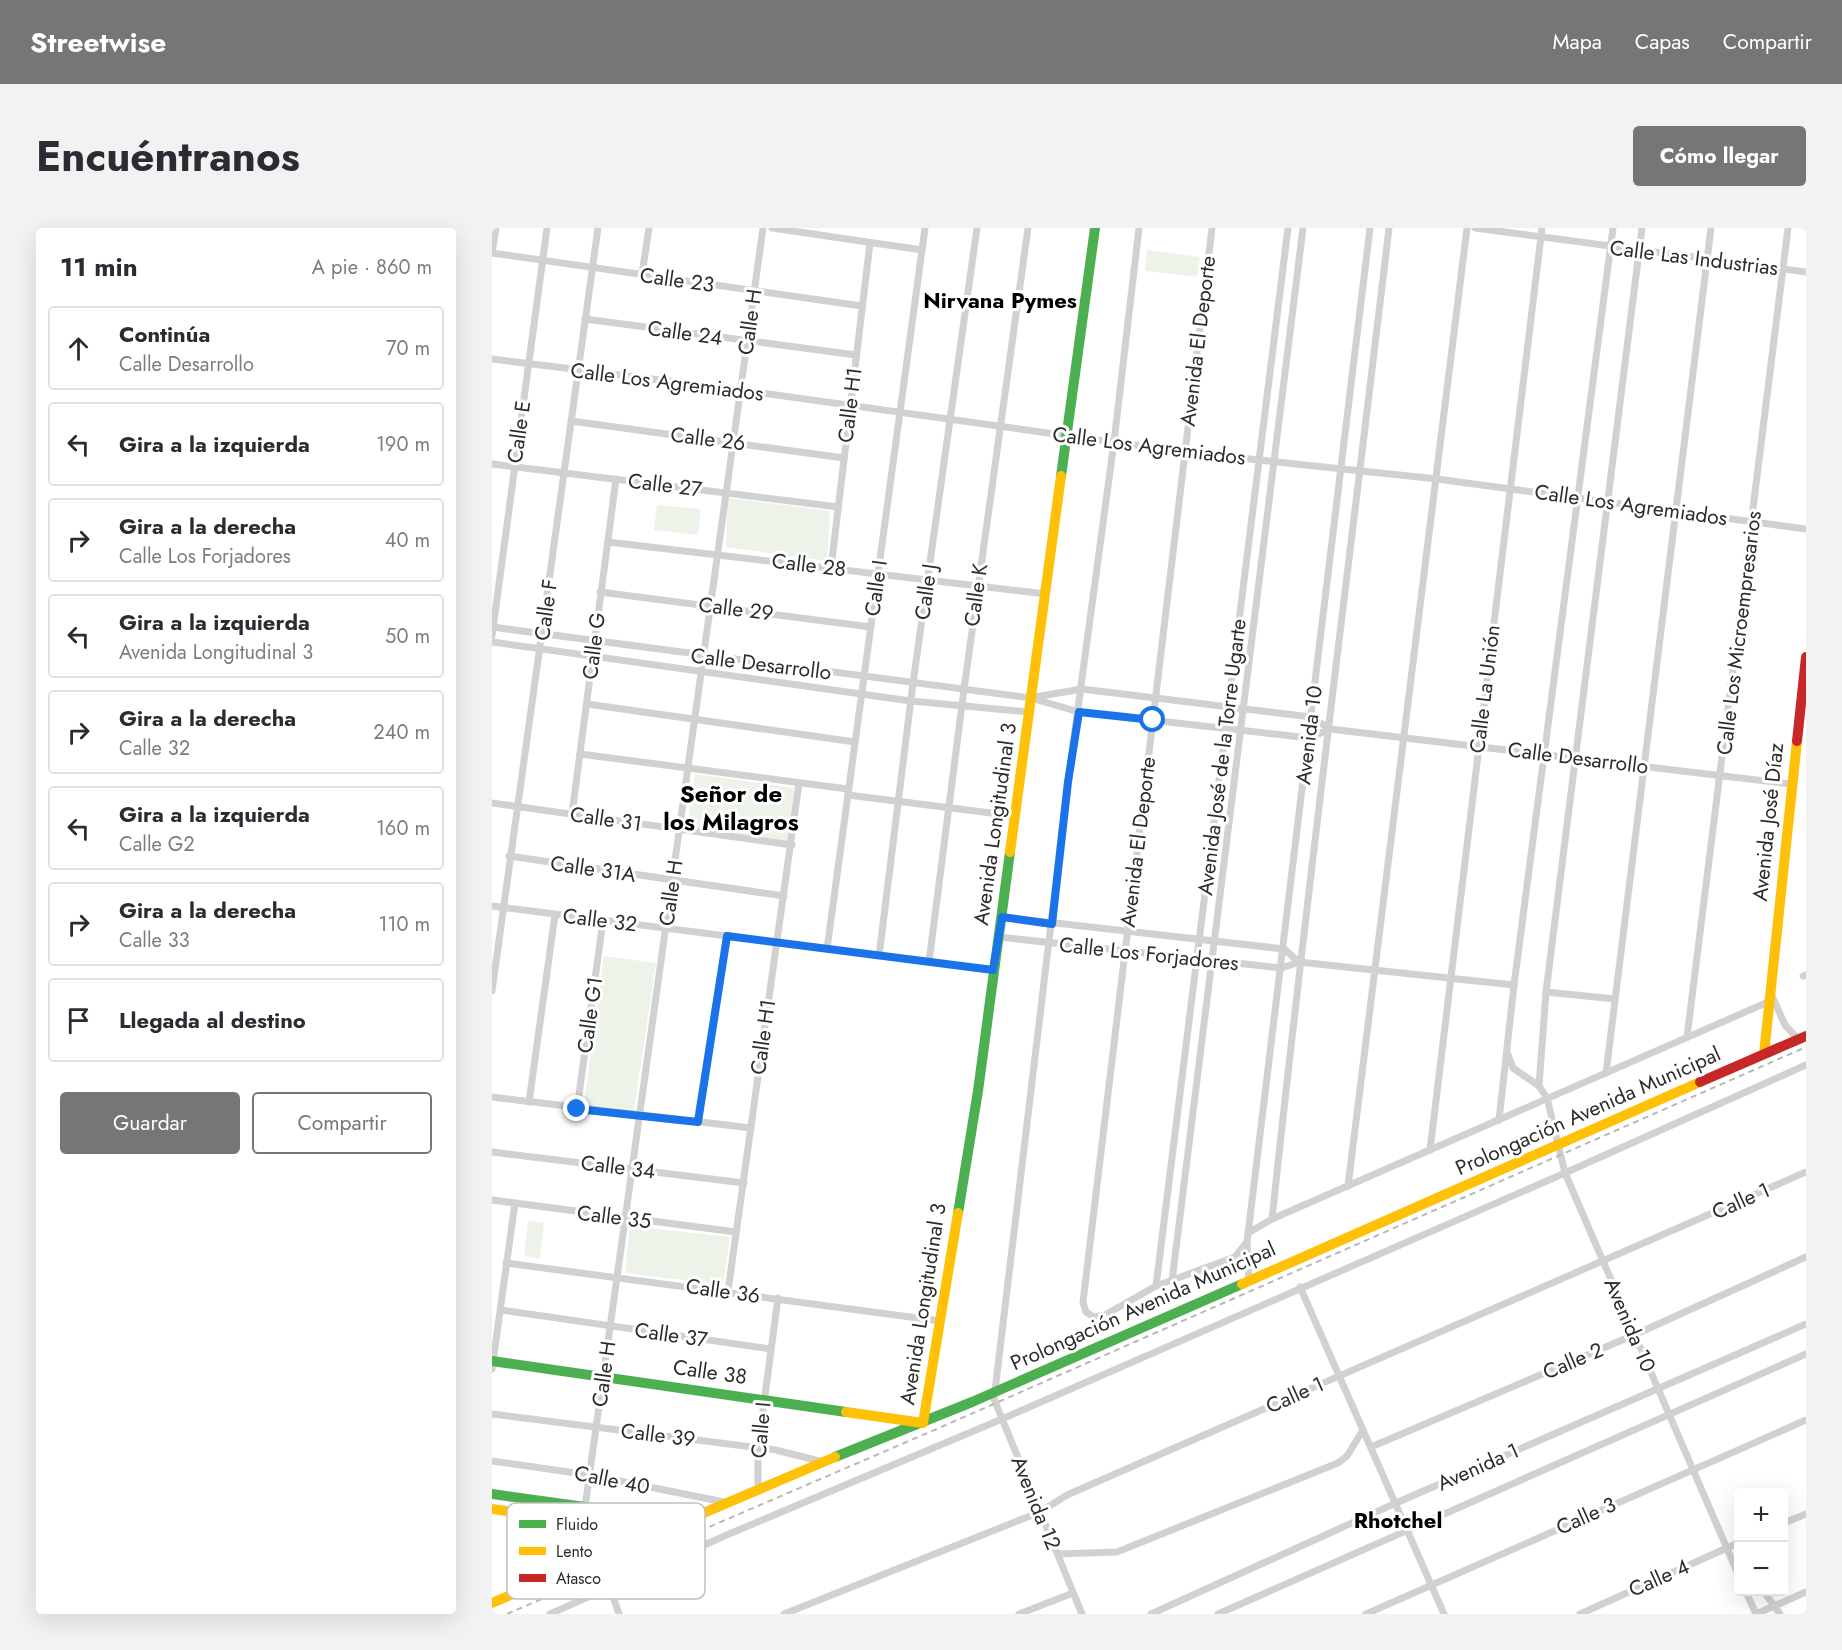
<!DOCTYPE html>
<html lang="es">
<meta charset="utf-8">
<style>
:root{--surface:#fff;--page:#f2f2f3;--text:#2b2b33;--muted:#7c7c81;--line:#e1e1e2;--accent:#767676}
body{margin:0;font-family:Jost,sans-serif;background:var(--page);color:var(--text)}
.controls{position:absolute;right:18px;bottom:18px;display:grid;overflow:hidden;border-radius:6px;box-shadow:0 6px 24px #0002}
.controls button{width:54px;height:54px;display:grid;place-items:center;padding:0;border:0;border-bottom:2px solid var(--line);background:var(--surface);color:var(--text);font:30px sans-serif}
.stop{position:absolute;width:18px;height:18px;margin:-14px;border:4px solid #1a73e8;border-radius:50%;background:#fff}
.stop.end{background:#1a73e8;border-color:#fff;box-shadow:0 2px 6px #0008}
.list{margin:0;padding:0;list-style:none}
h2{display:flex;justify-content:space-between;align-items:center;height:78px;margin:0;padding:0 24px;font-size:26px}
h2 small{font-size:20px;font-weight:400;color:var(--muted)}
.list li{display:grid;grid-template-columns:39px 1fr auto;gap:18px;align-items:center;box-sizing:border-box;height:84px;margin:0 12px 12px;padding:0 12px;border:2px solid var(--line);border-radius:6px}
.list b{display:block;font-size:22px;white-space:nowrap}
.list p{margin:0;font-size:20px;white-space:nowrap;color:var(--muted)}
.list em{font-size:20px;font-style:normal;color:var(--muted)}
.actions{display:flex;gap:12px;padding:18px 24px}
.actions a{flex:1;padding:14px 0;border:2px solid var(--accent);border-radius:6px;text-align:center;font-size:21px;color:var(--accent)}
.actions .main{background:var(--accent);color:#fff}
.icon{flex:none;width:33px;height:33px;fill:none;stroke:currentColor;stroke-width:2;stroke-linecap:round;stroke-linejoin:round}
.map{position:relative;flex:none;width:1314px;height:1386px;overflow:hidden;border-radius:6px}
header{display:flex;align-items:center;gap:36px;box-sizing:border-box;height:84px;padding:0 30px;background:var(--accent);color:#fff}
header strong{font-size:28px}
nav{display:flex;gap:33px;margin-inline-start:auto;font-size:21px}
.intro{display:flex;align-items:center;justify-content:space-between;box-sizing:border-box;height:144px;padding:0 36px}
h1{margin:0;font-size:42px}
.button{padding:15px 27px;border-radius:6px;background:var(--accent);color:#fff;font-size:21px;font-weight:700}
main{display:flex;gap:36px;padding:0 36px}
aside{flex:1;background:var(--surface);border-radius:6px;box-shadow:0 6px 24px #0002}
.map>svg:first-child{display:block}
.green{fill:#eef3ea}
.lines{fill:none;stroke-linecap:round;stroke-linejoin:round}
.street{stroke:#d1d1d1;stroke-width:7}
.fast{stroke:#4caf50;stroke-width:10}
.slow{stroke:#ffc107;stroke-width:10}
.jam{stroke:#c62828;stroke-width:10}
.rail{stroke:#b8b8b8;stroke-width:2;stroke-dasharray:6 4.5;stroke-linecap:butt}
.route{stroke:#1a73e8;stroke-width:8}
.labels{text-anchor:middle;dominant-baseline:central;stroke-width:6;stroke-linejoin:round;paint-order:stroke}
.street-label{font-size:21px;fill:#2c2c2c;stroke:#fff}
.neighbourhood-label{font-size:22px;font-weight:bold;fill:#000;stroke:#fff}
.quarter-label{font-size:24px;font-weight:bold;fill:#000;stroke:#fff}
.key{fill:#fff;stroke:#c0c0c0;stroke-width:1.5}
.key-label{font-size:16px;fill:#2c2c2c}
</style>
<header>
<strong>Streetwise</strong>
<nav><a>Mapa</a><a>Capas</a><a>Compartir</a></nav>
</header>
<div class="intro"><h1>Encuéntranos</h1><a class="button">Cómo llegar</a></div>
<main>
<aside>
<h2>11 min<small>A pie · 860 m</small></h2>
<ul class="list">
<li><svg class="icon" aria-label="ahead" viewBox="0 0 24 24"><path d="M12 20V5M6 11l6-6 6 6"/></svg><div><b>Continúa</b><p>Calle Desarrollo</p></div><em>70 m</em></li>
<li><svg class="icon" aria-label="left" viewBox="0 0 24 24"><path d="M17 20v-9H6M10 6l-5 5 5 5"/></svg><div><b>Gira a la izquierda</b></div><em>190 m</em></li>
<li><svg class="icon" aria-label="right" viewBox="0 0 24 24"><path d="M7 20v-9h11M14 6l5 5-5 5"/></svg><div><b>Gira a la derecha</b><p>Calle Los Forjadores</p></div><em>40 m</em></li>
<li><svg class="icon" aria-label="left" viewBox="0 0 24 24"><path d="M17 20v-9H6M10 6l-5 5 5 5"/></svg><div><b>Gira a la izquierda</b><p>Avenida Longitudinal 3</p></div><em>50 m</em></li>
<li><svg class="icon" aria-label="right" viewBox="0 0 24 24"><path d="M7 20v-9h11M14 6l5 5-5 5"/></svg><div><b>Gira a la derecha</b><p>Calle 32</p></div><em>240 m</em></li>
<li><svg class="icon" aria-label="left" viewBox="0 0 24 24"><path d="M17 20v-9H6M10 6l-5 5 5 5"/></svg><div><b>Gira a la izquierda</b><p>Calle G2</p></div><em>160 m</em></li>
<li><svg class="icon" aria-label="right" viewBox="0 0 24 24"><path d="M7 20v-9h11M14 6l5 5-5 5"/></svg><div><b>Gira a la derecha</b><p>Calle 33</p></div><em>110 m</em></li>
<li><svg class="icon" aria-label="arrive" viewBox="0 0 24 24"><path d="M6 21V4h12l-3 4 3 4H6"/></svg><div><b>Llegada al destino</b></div></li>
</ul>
<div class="actions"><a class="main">Guardar</a><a>Compartir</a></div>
</aside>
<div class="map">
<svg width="1314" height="1386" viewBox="0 0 1314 1386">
<rect width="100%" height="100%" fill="#fff"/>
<g class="green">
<path d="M655 22 708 29 705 49 653 43Z"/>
<path d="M236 270 338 283 335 333 234 319Z"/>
<path d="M165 277 209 281 206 307 162 302Z"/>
<path d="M203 546 302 560 296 613 195 600Z"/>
<path d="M112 728 164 735 142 882 92 876Z"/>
<path d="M36 993 52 995 48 1031 32 1028Z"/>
<path d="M138 998 238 1009 231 1057 133 1045Z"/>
</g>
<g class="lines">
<g class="street">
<path d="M280 0 430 22"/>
<path d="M720 0 591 1074 594 1084 602 1089 613 1087 664 1058 743 1029 755 1014"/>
<path d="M983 0 1314 44"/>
<path d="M1150 0 1054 764 1047 858 1055 870 1073 945 1246 1346"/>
<path d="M0 25 370 78"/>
<path d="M0 25 4 0"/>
<path d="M150 46 157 0"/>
<path d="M93 91 364 127"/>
<path d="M0 131 249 162 692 224 945 251 1314 301"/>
<path d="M79 193 352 230"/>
<path d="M0 236 346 279"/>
<path d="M116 314 554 366"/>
<path d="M339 340 378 15"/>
<path d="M108 364 379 399"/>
<path d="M0 399 539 470 587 484 817 510 838 501"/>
<path d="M0 408 55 0"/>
<path d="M0 414 419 473 537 484"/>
<path d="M543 469 590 461 819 489 838 501 1299 556"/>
<path d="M95 476 363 514"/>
<path d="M88 526 356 561"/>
<path d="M356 567 523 588"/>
<path d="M0 575 300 617"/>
<path d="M80 586 124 251"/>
<path d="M17 628 292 668"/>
<path d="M0 678 501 742"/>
<path d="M510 689 792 721 807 734"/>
<path d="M507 709 790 740 807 734 1022 757"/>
<path d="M335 721 433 0"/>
<path d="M387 728 421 455 485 0"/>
<path d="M437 734 472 461 536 0"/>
<path d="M1311 748 1314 747"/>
<path d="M0 763 106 0"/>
<path d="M1054 764 1123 771"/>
<path d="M1280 768 1293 797 1306 811"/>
<path d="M1195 809 1296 0"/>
<path d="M1015 824 1021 840 1047 858"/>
<path d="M1114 845 1219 0"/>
<path d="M0 869 259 900"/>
<path d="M37 874 63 687"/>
<path d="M85 881 111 693"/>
<path d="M1007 892 1022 757 1121 0"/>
<path d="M205 894 235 708"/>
<path d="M938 922 1050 0"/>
<path d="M0 924 252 955"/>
<path d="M856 958 975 0"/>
<path d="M0 972 244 1004"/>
<path d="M780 991C815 660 858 330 897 0"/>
<path d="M756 1005 780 991 1276 774"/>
<path d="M14 1035 448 1093"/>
<path d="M680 1053 811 0"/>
<path d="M757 1054 755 1014 878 0"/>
<path d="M664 1058 796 0"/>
<path d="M808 1059 952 1386"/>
<path d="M236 1063 307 555"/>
<path d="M9 1082 279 1121"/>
<path d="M0 1141 23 975"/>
<path d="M0 1186 284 1222 331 1234"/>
<path d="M879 1219 1142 1107 1314 1029"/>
<path d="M0 1233 98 1247 237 1275"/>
<path d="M266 1263V1220L286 1070"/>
<path d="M1292 1295 1314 1286"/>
<path d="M566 1326 625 1324 846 1235 855 1228 871 1202"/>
<path d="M1254 1364 1264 1386"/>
<path d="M1272 1364 1288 1386"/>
<path d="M58 1386 237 1306 510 1191 1073 945 1314 837"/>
<path d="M127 1386 95 1294 93 1279 271 0"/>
<path d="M292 1386 548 1284 575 1267 1314 944"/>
<path d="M527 1386 581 1365"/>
<path d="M590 1386 502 1171 576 554 622 214 647 0"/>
<path d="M659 1386 904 1275 1314 1096"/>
<path d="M726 1386 1314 1126"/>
<path d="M874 1386 1314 1192"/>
<path d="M1088 1386 1246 1315"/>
<path d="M1264 1386 1314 1364"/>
</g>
<g class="fast">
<path d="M569 248 603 0"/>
<path d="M466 985 486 863 518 624"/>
<path d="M0 1133 354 1184"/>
<path d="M343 1229 480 1174 750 1056"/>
<path d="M0 1266 193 1293"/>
</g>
<g class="slow">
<path d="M518 624 569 248"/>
<path d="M1272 826 1305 513"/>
<path d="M750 1056 1208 854"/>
<path d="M354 1184 431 1195 466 985"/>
<path d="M0 1281 166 1304"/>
<path d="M0 1375 343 1229"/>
</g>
<g class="jam">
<path d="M1305 513 1314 429"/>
<path d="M1208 854 1314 808"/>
</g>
<path class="rail" d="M15 1386 447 1200 1314 819"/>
</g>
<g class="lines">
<path class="route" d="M85 881 206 894 235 708 501 742 510 689 560 696 576 554 587 484 661 492"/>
</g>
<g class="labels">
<g class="street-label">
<text transform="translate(1202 30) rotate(7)">Calle Las Industrias</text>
<text transform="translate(185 52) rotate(8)">Calle 23</text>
<text transform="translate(258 94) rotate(-82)">Calle H</text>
<text transform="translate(193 105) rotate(8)">Calle 24</text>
<text transform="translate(706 113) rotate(-83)">Avenida El Deporte</text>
<text transform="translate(175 154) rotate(7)">Calle Los Agremiados</text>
<text transform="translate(358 177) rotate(-83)">Calle H1</text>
<text transform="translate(27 204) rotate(-82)">Calle E</text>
<text transform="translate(216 211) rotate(7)">Calle 26</text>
<text transform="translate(657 218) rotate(7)">Calle Los Agremiados</text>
<text transform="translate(173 257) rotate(7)">Calle 27</text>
<text transform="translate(1139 277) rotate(8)">Calle Los Agremiados</text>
<text transform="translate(317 337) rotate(7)">Calle 28</text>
<text transform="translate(384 360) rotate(-82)">Calle I</text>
<text transform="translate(434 364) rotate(-82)">Calle J</text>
<text transform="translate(484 367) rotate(-82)">Calle K</text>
<text transform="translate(244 381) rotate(7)">Calle 29</text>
<text transform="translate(54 382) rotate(-82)">Calle F</text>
<text transform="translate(1247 405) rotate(-83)">Calle Los Microempresarios</text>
<text transform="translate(102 418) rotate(-83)">Calle G</text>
<text transform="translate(269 436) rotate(7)">Calle Desarrollo</text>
<text transform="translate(993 461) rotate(-83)">Calle La Unión</text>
<text transform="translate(817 507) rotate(-83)">Avenida 10</text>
<text transform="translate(730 529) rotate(-83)">Avenida José de la Torre Ugarte</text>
<text transform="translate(1086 530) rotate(7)">Calle Desarrollo</text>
<text transform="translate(114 591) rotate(8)">Calle 31</text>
<text transform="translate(1276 594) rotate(-84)">Avenida José Díaz</text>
<text transform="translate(503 596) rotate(-82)">Avenida Longitudinal 3</text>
<text transform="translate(646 614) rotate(-83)">Avenida El Deporte</text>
<text transform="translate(101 641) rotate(8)">Calle 31A</text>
<text transform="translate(179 665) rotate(-82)">Calle H</text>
<text transform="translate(108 692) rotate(7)">Calle 32</text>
<text transform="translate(657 726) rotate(6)">Calle Los Forjadores</text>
<text transform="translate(98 787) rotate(-82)">Calle G1</text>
<text transform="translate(271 809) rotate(-82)">Calle H1</text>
<text transform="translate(1096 883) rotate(-24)">Prolongación Avenida Municipal</text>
<text transform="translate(126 939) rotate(7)">Calle 34</text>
<text transform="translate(1249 973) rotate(-24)">Calle 1</text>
<text transform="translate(122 989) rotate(7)">Calle 35</text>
<text transform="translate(231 1063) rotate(8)">Calle 36</text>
<text transform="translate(431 1076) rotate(-81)">Avenida Longitudinal 3</text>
<text transform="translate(651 1078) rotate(-24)">Prolongación Avenida Municipal</text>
<text transform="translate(1138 1097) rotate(67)">Avenida 10</text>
<text transform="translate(179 1107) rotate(8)">Calle 37</text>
<text transform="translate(1081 1133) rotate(-23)">Calle 2</text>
<text transform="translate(218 1144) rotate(8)">Calle 38</text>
<text transform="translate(112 1146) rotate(-82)">Calle H</text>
<text transform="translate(803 1167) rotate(-24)">Calle 1</text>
<text transform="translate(269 1202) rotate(-85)">Calle I</text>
<text transform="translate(166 1207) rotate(7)">Calle 39</text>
<text transform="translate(986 1239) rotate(-24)">Avenida 1</text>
<text transform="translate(120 1252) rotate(11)">Calle 40</text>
<text transform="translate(544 1275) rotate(68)">Avenida 12</text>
<text transform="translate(1094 1288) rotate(-24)">Calle 3</text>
<text transform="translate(1167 1350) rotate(-24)">Calle 4</text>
</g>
<g class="neighbourhood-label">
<text x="508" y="72">Nirvana Pymes</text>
<text x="906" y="1292">Rhotchel</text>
</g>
<g class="quarter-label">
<text x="239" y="565">Señor de<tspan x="239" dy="28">los Milagros</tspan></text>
</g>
</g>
<rect x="15" y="1275" width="198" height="96" rx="9" class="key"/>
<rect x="27" y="1292" width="27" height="8" fill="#4caf50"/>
<rect x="27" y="1319" width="27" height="8" fill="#ffc107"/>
<rect x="27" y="1346" width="27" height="8" fill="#c62828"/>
<g class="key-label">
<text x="64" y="1302">Fluido</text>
<text x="64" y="1329">Lento</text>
<text x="64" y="1356">Atasco</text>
</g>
</svg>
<div class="controls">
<button>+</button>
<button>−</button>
</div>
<div class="stop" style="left:661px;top:492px"></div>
<div class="stop end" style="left:85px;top:881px"></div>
</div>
</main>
